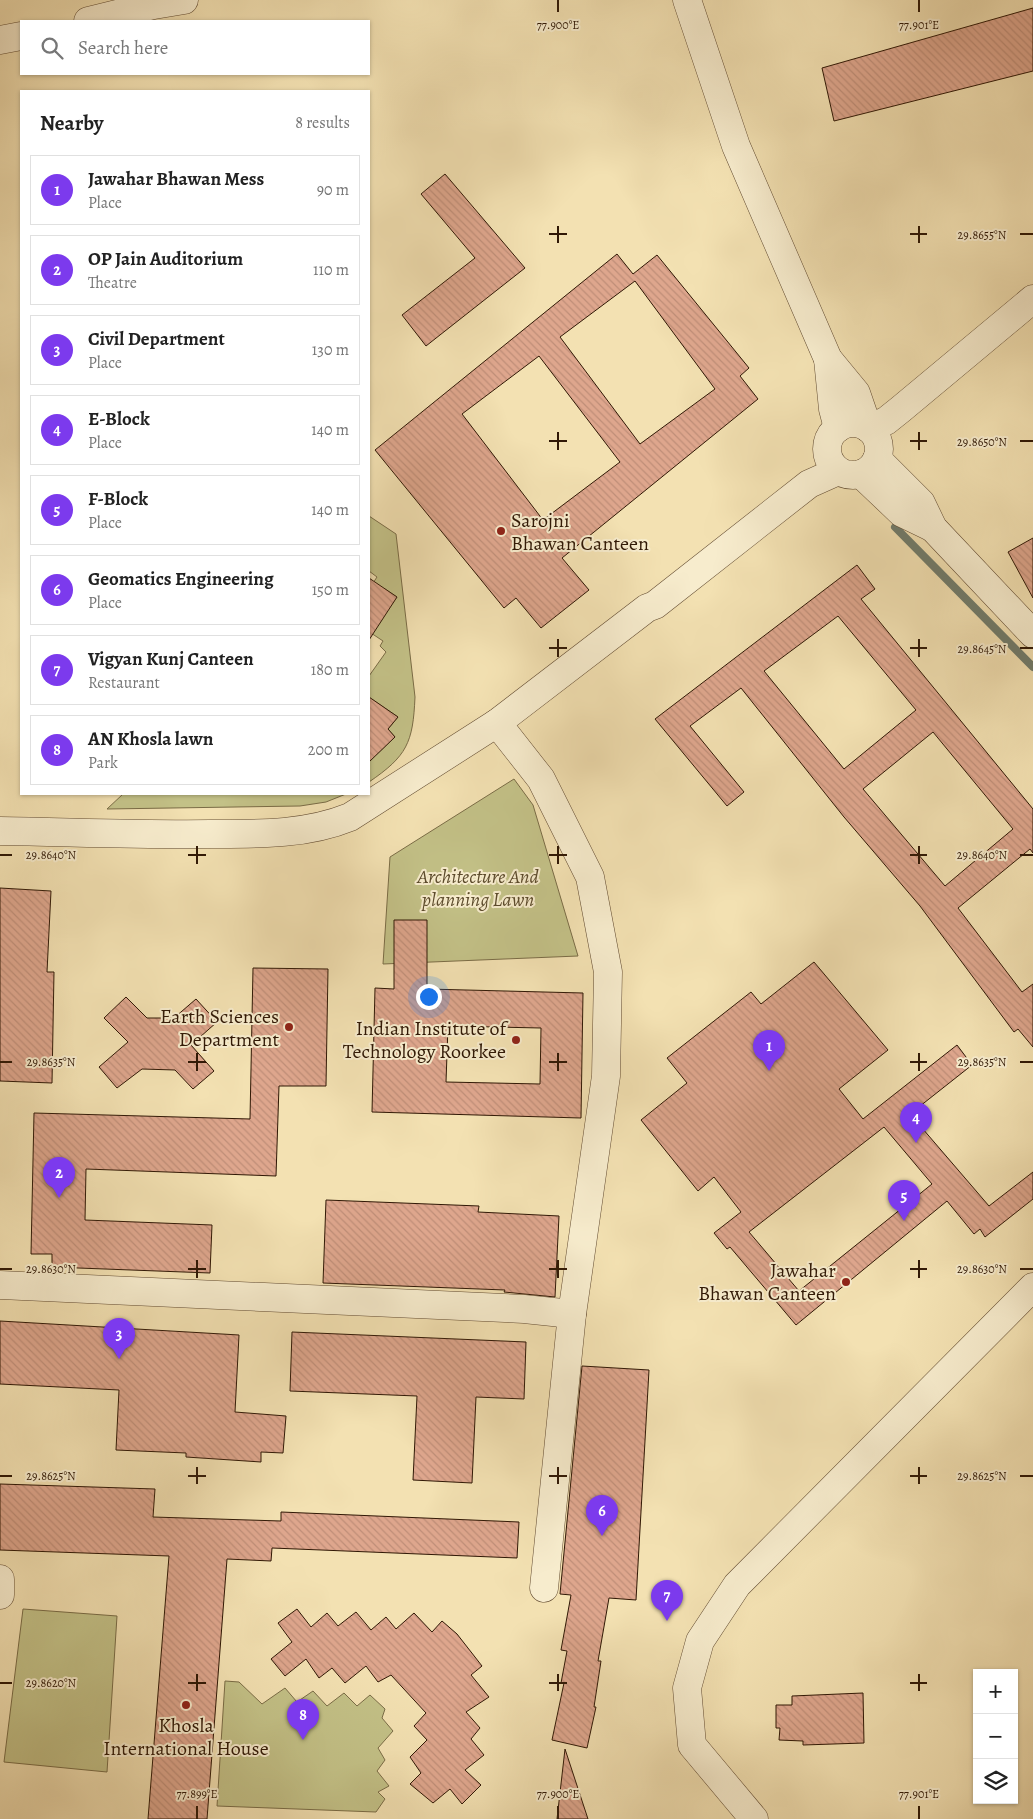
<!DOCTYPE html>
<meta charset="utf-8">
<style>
:root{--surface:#fff;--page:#f2f2f2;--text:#222;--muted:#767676;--line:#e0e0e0;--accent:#7c3aed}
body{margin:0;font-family:Alegreya,serif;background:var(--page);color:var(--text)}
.controls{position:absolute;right:15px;bottom:15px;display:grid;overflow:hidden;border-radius:0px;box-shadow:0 1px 4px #0004}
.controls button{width:45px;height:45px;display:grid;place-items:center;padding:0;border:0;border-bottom:1px solid var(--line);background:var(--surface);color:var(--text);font:25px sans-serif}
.you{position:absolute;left:428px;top:996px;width:18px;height:18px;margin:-12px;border:4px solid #fff;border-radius:50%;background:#1a73e8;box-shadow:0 0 0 8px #1a73e833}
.badge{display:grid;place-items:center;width:32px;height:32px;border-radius:50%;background:var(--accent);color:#fff;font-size:16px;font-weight:700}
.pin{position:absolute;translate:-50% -41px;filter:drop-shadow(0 1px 2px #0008)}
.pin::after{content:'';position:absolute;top:26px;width:18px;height:15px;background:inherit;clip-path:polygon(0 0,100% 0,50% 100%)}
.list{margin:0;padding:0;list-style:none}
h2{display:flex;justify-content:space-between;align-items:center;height:65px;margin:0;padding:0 20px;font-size:21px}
h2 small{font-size:16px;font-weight:400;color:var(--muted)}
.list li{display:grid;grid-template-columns:32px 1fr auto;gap:15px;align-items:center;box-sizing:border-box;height:70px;margin:0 10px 10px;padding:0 10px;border:1px solid var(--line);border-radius:0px}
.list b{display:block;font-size:19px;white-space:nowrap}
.list p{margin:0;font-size:16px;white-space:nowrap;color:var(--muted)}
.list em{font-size:16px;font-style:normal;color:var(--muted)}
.icon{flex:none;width:28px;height:28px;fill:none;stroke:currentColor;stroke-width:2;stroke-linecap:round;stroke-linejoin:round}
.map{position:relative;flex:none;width:1033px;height:1819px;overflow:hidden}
.search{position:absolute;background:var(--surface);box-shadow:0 1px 4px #0004;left:20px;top:20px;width:350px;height:55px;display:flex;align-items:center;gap:12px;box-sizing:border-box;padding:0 18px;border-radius:0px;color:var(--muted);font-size:19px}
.panel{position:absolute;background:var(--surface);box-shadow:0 1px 4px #0004;left:20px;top:90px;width:350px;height:705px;border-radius:0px}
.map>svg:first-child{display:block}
.green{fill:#c3c187;stroke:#7a6c46}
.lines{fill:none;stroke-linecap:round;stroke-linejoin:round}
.stream{stroke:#707b6b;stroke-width:8}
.building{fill:url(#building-back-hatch);stroke:#301805;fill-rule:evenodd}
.minor-casing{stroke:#614a30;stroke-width:29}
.minor{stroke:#f7eccd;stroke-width:28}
.ticks{fill:none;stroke:#301805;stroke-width:2}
.poi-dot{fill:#8f2418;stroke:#f7eccd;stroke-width:2}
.labels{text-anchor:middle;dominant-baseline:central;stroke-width:4;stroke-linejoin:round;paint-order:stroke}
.poi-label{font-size:20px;fill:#301805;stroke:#f7eccd;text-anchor:end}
.park-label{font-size:20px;font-style:italic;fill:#5c4b2c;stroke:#f7eccd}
.ticks-label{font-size:12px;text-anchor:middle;fill:#301805;stroke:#f7eccd;stroke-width:4;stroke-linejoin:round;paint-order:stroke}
</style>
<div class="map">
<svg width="1033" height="1819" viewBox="0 0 1033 1819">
<defs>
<pattern id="building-back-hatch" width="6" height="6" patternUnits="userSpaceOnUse" patternTransform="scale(1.25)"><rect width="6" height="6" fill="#dea68d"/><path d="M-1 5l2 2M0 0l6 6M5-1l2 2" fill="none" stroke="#bf8e78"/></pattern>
</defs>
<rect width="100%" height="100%" fill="#f3e1b2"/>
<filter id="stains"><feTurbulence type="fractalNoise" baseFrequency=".004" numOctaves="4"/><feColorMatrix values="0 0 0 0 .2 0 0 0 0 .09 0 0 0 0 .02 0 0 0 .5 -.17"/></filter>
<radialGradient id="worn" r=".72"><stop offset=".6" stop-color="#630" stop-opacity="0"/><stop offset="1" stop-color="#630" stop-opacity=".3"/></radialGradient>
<g class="green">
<path d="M369 516 396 534 415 697C413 743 407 756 369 782V747L376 755 395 737 388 729 398 717 373 700 369 703V676L386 652 380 646 383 641 371 633 397 597 385 589 377 600 369 595V589L377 577 369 571Z"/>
<path d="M514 779 533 805 578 956 383 964 390 857Z"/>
<path d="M123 794H346L326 802 300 806 107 809Z"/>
<path d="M23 1609 117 1616 107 1772 4 1762Z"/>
<path d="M225 1681 239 1682 262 1704 285 1688 297 1702 313 1691 327 1706 344 1693 357 1706 370 1695 385 1709 382 1718 393 1731 378 1748 385 1760 377 1771 389 1786 378 1792 385 1799 376 1812 217 1806Z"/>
</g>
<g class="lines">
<path class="stream" d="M895 527 1033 667"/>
</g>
<g class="building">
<path d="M1033 8V71L834 121 822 68Z"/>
<path d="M445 174 525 268 426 346 402 315 475 258 421 194Z"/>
<path d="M617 254 633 274 657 255 749 368 740 376 758 399 562 558 589 590 541 628 516 598 504 608 375 450ZM635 281 715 389 640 444 560 337ZM539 356 620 462 543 520 462 414Z"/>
<path d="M1033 538V598L1008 552Z"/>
<path d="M857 565 875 589 861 599 1033 809V853L1030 849 958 908 1022 992 1033 984V1047L1018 1029 1014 1032 920 906 844 817 741 688 690 726 744 792 727 806 655 719ZM838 616 916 710 844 769 764 671ZM933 732 1013 829 945 886 863 789Z"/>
<path d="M369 578 397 597 369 640Z"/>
<path d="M369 697 398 717 388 729 395 737 369 762Z"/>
<path d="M0 888 51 891 47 972H54L52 1083 0 1081Z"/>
<path d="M394 920H427V989L583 993 581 1118 372 1112 375 988 394 989ZM448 1026 541 1028 540 1084 446 1082Z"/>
<path d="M814 962 888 1050 839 1089 863 1119 957 1045 972 1065 910 1114 989 1206 1033 1172V1199L985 1237 980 1229 974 1234 947 1201 796 1325 730 1247 727 1249 714 1233 741 1212 714 1177 698 1191 641 1120 687 1083 667 1058 751 992 761 1004ZM884 1127 932 1184 799 1291 749 1232Z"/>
<path d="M253 968 328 969 326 1086H279L276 1176 86 1169 85 1220 212 1225 210 1273 52 1267V1254H31L34 1113 250 1119Z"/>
<path d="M126 997 147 1018H174L196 999 217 1022 191 1045 214 1071 193 1089 175 1070 142 1069 117 1088 99 1067 128 1042 104 1018Z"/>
<path d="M326 1200 479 1206 478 1212 559 1216 555 1297 504 1292 505 1290 323 1283Z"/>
<path d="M0 1321 239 1335 235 1412 286 1416 283 1453 261 1452V1462L186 1457V1453L116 1450 119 1390 0 1384Z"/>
<path d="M292 1332 526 1342 524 1399 476 1397 472 1483 413 1480 417 1396 290 1391Z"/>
<path d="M582 1366 649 1370 636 1600 609 1598 598 1661H601L594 1707H596L587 1748 552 1740 564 1683H561L567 1651 561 1650 571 1595 560 1594Z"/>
<path d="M0 1484 155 1489 153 1517 281 1521V1512L519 1522 517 1558 272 1548 271 1561 227 1559 207 1819H148L169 1556 0 1550Z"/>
<path d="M297 1609 311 1627 327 1613 338 1626 356 1612 371 1630 386 1617 396 1629 414 1613 432 1632 442 1621 457 1634 482 1666 471 1675 489 1697 466 1712 480 1728 471 1739 484 1755 465 1770 481 1785 462 1804 450 1789 433 1803 410 1784 421 1773 410 1757 427 1740 414 1726 426 1713 391 1675 378 1682 366 1666 345 1683 332 1668 319 1678 306 1659 285 1676 271 1659 292 1642 278 1623Z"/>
<path d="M863 1693 864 1743 803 1745V1741L779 1740 780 1728H776V1705H792V1696Z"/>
<path d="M565 1749 588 1819H557Z"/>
</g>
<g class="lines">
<defs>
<g id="minor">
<path d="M687 0 736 146 828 359 856 393 868 428 886 421 901 409 1033 299"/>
<path d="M88 21 154 5 184 0"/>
<path d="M0 40 21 36"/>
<path d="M828 359 833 409 838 428"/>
<circle cx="853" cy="449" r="26"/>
<path d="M877 459 921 503 933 528 1033 634"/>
<path d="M861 474 902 513 933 528"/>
<path d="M0 831C70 832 140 835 211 834 257 834 306 835 350 817L497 723 647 608 655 605 809 484 838 471"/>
<path d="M0 1285 524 1309 572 1314 606 1076 608 972 590 877 541 779 497 723"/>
<path d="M0 1579V1595"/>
<path d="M544 1588 572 1314"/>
<path d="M754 1819 692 1745 687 1688 700 1641 737 1585 1033 1287"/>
</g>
</defs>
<use href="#minor" class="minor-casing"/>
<use href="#minor" class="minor"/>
</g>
<path class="ticks" d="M558 0V12M919 0V12M558 226V243M919 226V243M549 234H567M910 234H927M1020 234H1033M558 432V450M919 432V450M549 441H567M910 441H927M1020 441H1033M558 639V657M919 639V657M549 648H567M910 648H927M1020 648H1033M197 846V864M558 846V864M919 846V864M0 855H12M188 855H206M549 855H567M910 855H927M1020 855H1033M197 1053V1071M558 1053V1071M919 1053V1071M0 1062H12M188 1062H206M549 1062H567M910 1062H927M1020 1062H1033M197 1260V1278M558 1260V1278M919 1260V1278M0 1269H12M188 1269H206M549 1269H567M910 1269H927M1020 1269H1033M197 1467V1484M558 1467V1484M919 1467V1484M0 1476H12M188 1476H206M549 1476H567M910 1476H927M1020 1476H1033M197 1674V1691M558 1674V1691M919 1674V1691M0 1683H12M188 1683H206M549 1683H567M910 1683H927M197 1806V1819M558 1806V1819M919 1806V1819"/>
<g class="poi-dot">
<circle cx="501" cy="531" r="5"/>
<circle cx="289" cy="1027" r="5"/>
<circle cx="516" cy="1040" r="5"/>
<circle cx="846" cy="1282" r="5"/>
<circle cx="186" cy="1705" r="5"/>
</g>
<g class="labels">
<g class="poi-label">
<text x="511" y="520" text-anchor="start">Sarojni<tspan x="511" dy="23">Bhawan Canteen</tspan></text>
<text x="279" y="1016">Earth Sciences<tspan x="279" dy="23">Department</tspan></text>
<text x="506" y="1028">Indian Institute of<tspan x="506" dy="23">Technology Roorkee</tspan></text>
<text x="836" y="1270">Jawahar<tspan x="836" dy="23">Bhawan Canteen</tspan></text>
<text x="186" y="1725" text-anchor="middle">Khosla<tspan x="186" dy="23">International House</tspan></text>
</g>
<g class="park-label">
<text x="478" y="876">Architecture And<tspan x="478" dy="23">planning Lawn</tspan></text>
</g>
</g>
<g class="ticks-label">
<text x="558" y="29">77.900°E</text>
<text x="919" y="29">77.901°E</text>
<text x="982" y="239">29.8655°N</text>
<text x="982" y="446">29.8650°N</text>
<text x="982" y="653">29.8645°N</text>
<text x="51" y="859">29.8640°N</text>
<text x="982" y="859">29.8640°N</text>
<text x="51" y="1066">29.8635°N</text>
<text x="982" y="1066">29.8635°N</text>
<text x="51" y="1273">29.8630°N</text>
<text x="982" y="1273">29.8630°N</text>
<text x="51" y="1480">29.8625°N</text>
<text x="982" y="1480">29.8625°N</text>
<text x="51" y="1687">29.8620°N</text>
<text x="197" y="1798">77.899°E</text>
<text x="558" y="1798">77.900°E</text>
<text x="919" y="1798">77.901°E</text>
</g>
<rect width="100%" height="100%" filter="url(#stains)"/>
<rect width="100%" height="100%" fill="url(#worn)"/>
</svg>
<div class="controls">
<button>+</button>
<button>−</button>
<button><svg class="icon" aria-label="layers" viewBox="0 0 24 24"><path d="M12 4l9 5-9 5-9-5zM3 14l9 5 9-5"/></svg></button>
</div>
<div class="you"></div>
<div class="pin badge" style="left:769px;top:1071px">1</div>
<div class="pin badge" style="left:59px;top:1198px">2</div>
<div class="pin badge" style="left:119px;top:1359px">3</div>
<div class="pin badge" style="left:916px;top:1143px">4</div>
<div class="pin badge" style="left:904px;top:1221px">5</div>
<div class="pin badge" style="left:602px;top:1536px">6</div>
<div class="pin badge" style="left:667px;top:1621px">7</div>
<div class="pin badge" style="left:303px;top:1740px">8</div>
<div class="search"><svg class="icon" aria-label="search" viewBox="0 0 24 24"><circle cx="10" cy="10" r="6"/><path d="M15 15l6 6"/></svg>Search here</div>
<section class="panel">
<h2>Nearby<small>8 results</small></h2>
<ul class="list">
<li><span class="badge">1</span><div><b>Jawahar Bhawan Mess</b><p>Place</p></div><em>90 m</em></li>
<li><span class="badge">2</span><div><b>OP Jain Auditorium</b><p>Theatre</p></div><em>110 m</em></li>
<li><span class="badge">3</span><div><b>Civil Department</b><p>Place</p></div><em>130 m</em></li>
<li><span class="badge">4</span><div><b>E-Block</b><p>Place</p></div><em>140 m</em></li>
<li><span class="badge">5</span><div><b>F-Block</b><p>Place</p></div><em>140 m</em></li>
<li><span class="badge">6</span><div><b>Geomatics Engineering</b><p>Place</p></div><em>150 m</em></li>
<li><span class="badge">7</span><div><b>Vigyan Kunj Canteen</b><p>Restaurant</p></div><em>180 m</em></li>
<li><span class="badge">8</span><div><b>AN Khosla lawn</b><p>Park</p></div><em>200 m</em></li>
</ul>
</section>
</div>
